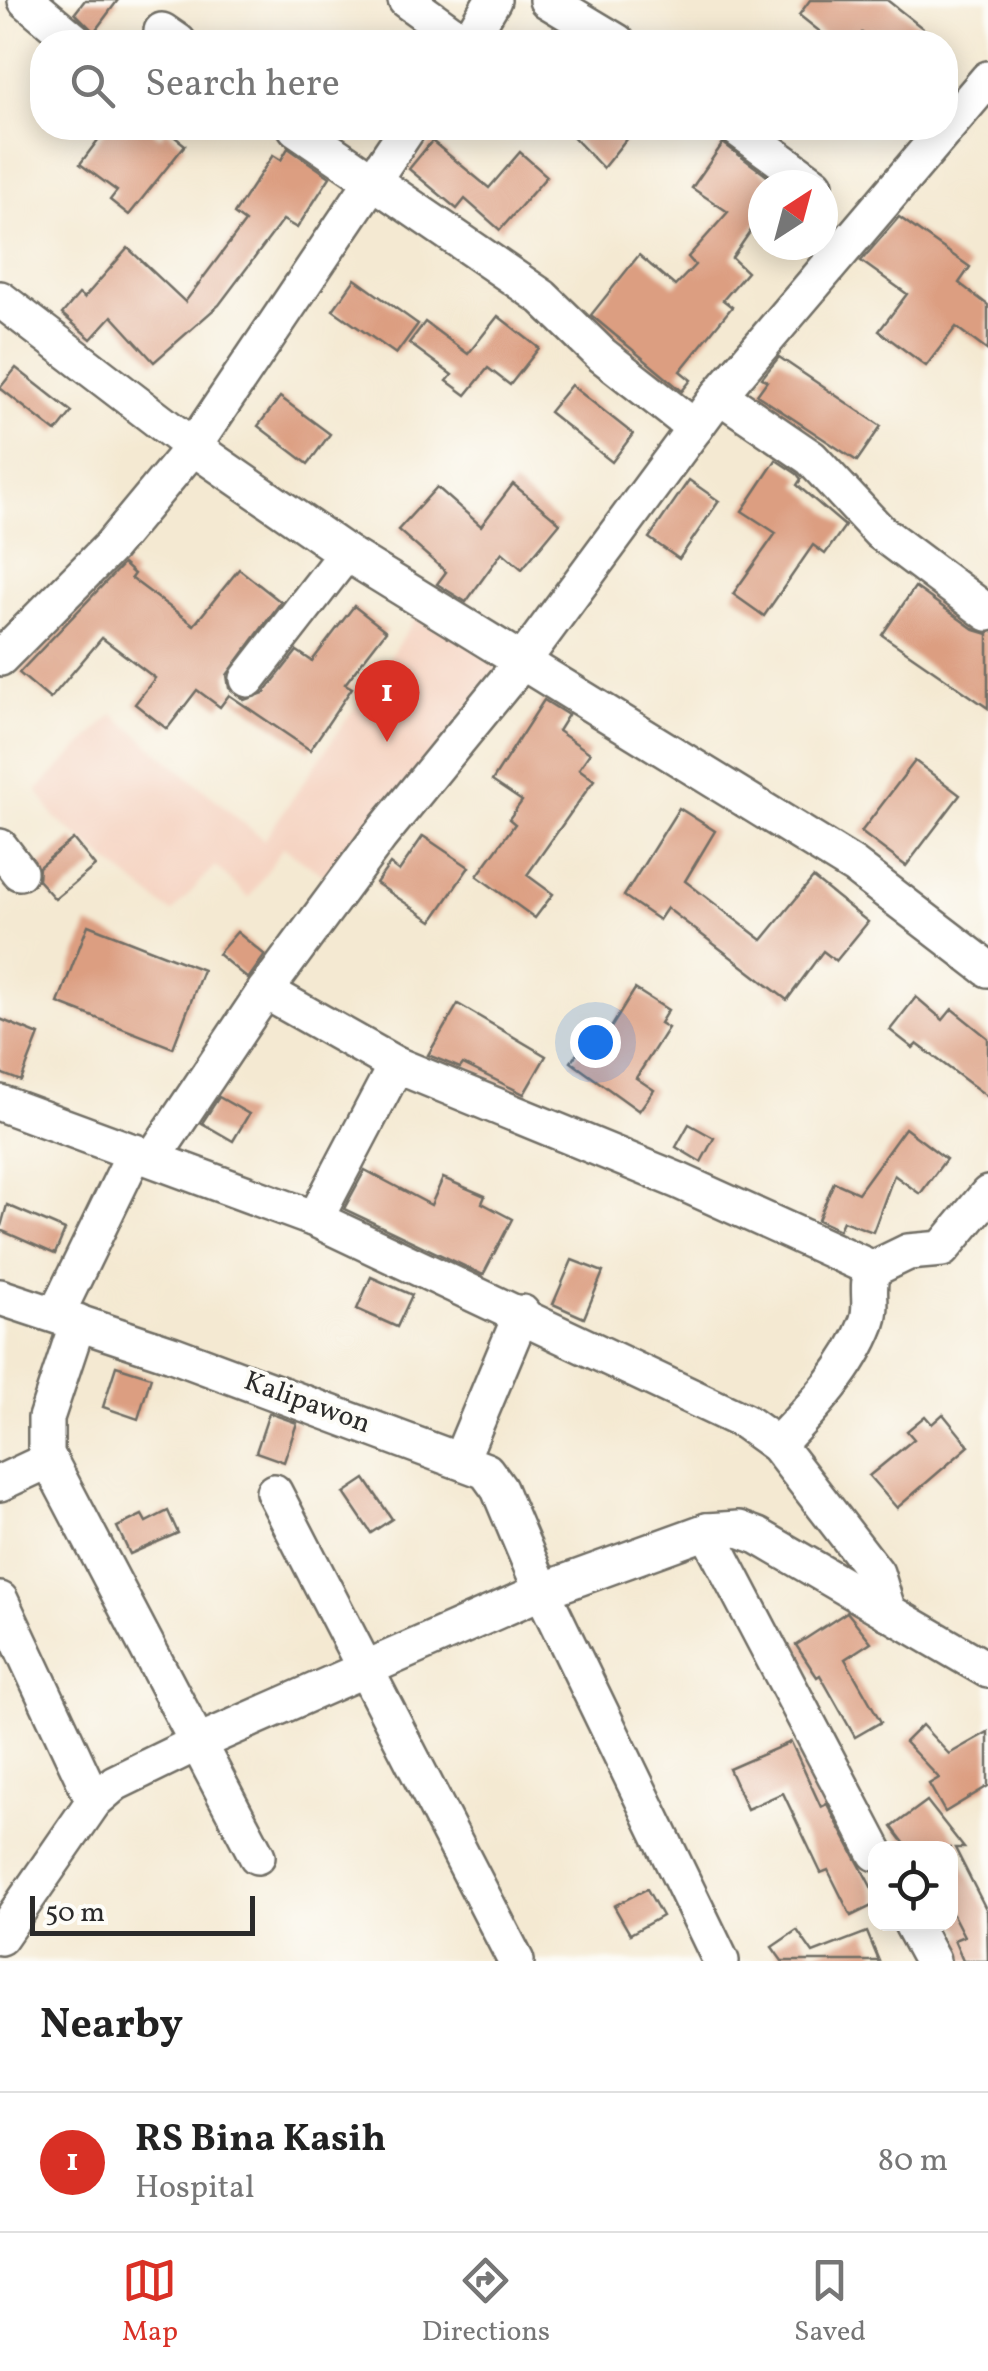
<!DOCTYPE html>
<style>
:root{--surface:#fff;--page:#f6f6f6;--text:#222;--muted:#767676;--line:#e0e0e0;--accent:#d93025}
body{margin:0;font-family:Vollkorn,serif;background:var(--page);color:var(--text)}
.controls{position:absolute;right:30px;bottom:30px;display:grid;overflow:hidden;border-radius:20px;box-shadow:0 5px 25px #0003}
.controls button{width:90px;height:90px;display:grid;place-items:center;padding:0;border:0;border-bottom:2px solid var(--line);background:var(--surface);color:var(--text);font:50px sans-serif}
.compass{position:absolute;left:748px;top:170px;width:90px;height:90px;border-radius:50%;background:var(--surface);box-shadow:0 5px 25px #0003;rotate:36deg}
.scale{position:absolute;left:30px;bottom:25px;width:225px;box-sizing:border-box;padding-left:10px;border:5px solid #2b2b2b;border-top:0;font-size:28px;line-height:35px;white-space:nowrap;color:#2b2b2b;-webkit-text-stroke:8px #fdfcf7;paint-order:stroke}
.you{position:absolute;left:595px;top:1042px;width:35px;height:35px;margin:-25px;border:8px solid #fff;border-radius:50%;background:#1a73e8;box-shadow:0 0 0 15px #1a73e833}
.badge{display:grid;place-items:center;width:65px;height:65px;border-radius:50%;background:var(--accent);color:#fff;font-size:32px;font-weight:700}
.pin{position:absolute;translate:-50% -82px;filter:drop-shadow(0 2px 5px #0008)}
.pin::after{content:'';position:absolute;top:52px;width:35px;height:30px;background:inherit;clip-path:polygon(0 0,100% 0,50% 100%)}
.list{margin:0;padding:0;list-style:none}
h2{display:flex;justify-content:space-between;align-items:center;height:130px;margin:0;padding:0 40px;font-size:42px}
h2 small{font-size:32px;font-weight:400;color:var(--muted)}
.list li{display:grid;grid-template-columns:65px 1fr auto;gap:30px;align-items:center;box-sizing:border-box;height:140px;padding:0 40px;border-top:2px solid var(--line)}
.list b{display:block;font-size:38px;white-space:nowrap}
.list p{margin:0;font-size:32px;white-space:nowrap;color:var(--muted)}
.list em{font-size:32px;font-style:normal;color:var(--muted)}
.icon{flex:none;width:55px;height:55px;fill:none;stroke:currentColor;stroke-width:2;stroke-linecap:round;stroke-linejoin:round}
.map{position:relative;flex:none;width:988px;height:1961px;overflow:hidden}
.search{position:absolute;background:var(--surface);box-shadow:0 5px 25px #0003;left:30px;right:30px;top:30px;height:110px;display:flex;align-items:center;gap:25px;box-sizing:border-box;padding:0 35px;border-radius:40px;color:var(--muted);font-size:38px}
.sheet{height:270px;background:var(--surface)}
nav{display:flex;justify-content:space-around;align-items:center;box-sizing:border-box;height:140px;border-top:2px solid var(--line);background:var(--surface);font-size:28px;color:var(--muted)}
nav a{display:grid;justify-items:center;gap:5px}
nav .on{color:var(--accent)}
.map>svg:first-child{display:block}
.built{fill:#f5d3c1}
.building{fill:#dc9e81}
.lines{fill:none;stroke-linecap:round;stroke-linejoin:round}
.minor-casing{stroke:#716e65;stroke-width:40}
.minor{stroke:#fff;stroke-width:35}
.labels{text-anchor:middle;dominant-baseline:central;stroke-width:8;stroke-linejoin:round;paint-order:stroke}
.street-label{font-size:28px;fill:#2b2b2b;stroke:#fdfcf7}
</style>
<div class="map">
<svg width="988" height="1961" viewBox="0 0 988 1961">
<rect width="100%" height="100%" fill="#fdfcf7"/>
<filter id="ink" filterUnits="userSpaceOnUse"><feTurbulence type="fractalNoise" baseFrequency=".01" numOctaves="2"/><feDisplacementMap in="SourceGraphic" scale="20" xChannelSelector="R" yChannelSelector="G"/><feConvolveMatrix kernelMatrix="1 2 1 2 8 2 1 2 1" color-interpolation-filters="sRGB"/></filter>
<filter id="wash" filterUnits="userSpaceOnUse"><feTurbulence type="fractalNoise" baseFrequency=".0048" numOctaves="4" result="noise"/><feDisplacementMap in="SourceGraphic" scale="40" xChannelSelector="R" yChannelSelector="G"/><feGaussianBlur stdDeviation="2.25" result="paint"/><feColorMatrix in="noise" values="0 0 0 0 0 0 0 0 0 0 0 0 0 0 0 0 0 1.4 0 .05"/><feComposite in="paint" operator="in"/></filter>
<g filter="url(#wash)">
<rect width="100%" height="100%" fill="#f4e9d2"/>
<path class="built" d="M420 612 503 660 338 885 283 847 249 898 215 866 172 913 55 818 37 790 113 714 264 840Z"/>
<g id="blocks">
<g class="building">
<path d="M85 0H118L94 32 75 13Z"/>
<path d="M810 0H887L940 42H874L862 33 854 42H833L799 15Z"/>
<path d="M107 128H148L160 137 166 130 185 145 129 215 110 200 117 191 80 164Z"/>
<path d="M565 128H635L603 168Z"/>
<path d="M432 141 489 188 520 152 547 176 500 230 465 199 457 209 409 169Z"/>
<path d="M723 143 779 185H763V213L732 258 747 272 723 300 732 307 680 371 691 380 682 391 591 315 639 255 675 286 695 265 688 257 728 212 692 188Z"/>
<path d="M288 148 330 177 297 228 283 220 219 305 154 362 112 316 91 339 62 314 79 294 84 298 128 248 185 302 245 222 234 214 273 155 281 160Z"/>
<path d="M899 217 970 267 959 283 988 305V351L956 327 926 366 879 331 907 294 861 261Z"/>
<path d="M355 279 418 324 396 354 333 310Z"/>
<path d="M498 316 539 348 510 385 488 368 466 395 447 381 452 375 409 343 425 322 468 354Z"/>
<path d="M779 357 881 426 857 461 757 395 767 381 762 378Z"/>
<path d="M16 368 72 412 56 432 0 388Z"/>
<path d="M571 385 633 434 612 462 549 412Z"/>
<path d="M280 397 330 434 308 464 258 426Z"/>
<path d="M776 460 797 474 801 479 797 485 845 526 825 554 813 545 764 616 733 594 776 533 742 511Z"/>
<path d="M689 480 719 501 679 559 649 538Z"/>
<path d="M513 484 560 523 522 569 502 552 466 602 437 584 446 572 398 530 437 487 481 526Z"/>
<path d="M123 564 134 574 131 578 194 625 239 569 281 602 227 675 229 688 244 700 264 693 297 651 312 661 354 606 386 631 345 684 352 688 310 750 229 695 220 707 197 690 167 729 135 704 155 678 102 638 50 699 19 673Z"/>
<path d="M915 587 975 630 988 634V708L882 635Z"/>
<path d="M544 700 568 715 558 731 590 753 579 769 594 780 527 875 553 894 535 918 477 876 515 824 509 819 522 801 492 781Z"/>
<path d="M915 761 960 795 906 866 861 832Z"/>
<path d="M679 808 715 831 685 881 762 940 813 878 868 922 836 961 823 951 787 1000 667 908 659 920 624 896Z"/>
<path d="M423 836 469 867 432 921 376 883 390 864 399 871Z"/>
<path d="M73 839 95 866 55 899 38 880 39 867Z"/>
<path d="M88 925 203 970 173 1048 58 1003Z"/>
<path d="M237 932 265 955 248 979 218 954Z"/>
<path d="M635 989 668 1010 660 1023 668 1028 636 1078 654 1090 639 1111 571 1062 584 1043 596 1052Z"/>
<path d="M916 997 943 1020 952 1009 988 1038V1097L917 1044 913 1048 890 1030Z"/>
<path d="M458 1004 546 1056 524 1094 463 1064 460 1068 428 1055Z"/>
<path d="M0 1019 39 1035 21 1081 0 1073Z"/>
<path d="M219 1097 249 1114 233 1141 202 1123Z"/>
<path d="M689 1124 714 1138 701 1162 676 1147Z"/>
<path d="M905 1128 946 1159 920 1194 894 1175 873 1232 843 1221 839 1230 818 1220 834 1182 858 1193Z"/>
<path d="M365 1170 431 1205 443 1178 485 1196 482 1203 512 1219 483 1275 344 1209Z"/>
<path d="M7 1205 65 1230 55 1254 0 1230Z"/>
<path d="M572 1260 603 1272 584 1318 553 1304Z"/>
<path d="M371 1277 412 1295 397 1327 357 1309Z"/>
<path d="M116 1366 151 1377 138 1419 103 1407Z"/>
<path d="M269 1413 297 1423 284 1462 256 1452Z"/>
<path d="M943 1414 969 1446 897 1508 869 1476 914 1439 907 1431 925 1416 932 1424Z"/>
<path d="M365 1479 392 1519 371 1533 344 1493Z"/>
<path d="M168 1511 178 1533 130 1554 117 1527 142 1515 146 1522Z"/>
<path d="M847 1612 871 1642 845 1659 881 1722 855 1737 820 1675 817 1677 796 1645Z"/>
<path d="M922 1725 949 1754 988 1732V1786L945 1812 929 1784 939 1778 905 1742Z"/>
<path d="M791 1742 821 1807 827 1804 876 1896V1904L851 1916 828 1870 821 1873 783 1793 747 1809 729 1769Z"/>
<path d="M927 1801 964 1848H955L987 1911 988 1961H963L954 1940 964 1936 950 1909V1848H908L892 1827Z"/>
<path d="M647 1889 662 1916 630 1934 614 1906Z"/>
<path d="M797 1930 813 1953 867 1932 879 1961H782L772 1947Z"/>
</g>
</g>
</g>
<g filter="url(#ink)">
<use href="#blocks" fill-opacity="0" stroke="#716e65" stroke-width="2.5"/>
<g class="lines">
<defs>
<g id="minor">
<path d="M26 0 76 42"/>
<path d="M406 0 464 42"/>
<path d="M547 0 617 42"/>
<path d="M162 31 178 42"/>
<path d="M468 42 493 0"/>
<path d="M296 128 542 297 602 355 695 428"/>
<path d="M737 128 815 185"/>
<path d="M0 299 193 447 346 553 854 866 988 969"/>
<path d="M719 395 811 458 880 532 988 613"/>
<path d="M0 658 110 547 193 447 408 128"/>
<path d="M248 679 346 553"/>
<path d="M0 847 19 872"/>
<path d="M265 991 396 1065 679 1181 873 1269 908 1252 942 1249 988 1194"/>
<path d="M0 1103 315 1219 745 1422 777 1445 876 1573 888 1612"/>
<path d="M153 1158 265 991 379 837 521 663 719 395 988 79"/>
<path d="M315 1219 396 1065"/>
<path d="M0 1297 172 1354 486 1471 499 1489 542 1591 721 1961"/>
<path d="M56 1315 135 1152"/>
<path d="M78 1322 46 1418V1454L257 1856"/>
<path d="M777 1445C811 1409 849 1370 867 1323 874 1304 865 1288 873 1269"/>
<path d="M461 1459 522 1313"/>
<path d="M0 1483 49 1460"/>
<path d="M274 1492 516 1961"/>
<path d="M707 1531 876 1853"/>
<path d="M0 1600 94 1801"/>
<path d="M912 1924 932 1961"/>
<path d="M0 1937 94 1801 115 1783 197 1743 542 1591 707 1531 739 1529 758 1536 988 1670"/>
</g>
</defs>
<use href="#minor" class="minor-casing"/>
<use href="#minor" class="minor"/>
</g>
</g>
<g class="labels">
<g class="street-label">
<text transform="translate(307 1403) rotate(20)">Kalipawon</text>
</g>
</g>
</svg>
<div class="controls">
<button><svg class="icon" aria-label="locate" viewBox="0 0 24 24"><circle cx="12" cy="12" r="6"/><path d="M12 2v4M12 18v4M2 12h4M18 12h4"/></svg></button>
</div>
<svg class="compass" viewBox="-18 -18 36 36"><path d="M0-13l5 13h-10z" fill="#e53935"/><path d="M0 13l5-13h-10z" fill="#767676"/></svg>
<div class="scale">50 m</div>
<div class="you"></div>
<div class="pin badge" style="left:387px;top:742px">1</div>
<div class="search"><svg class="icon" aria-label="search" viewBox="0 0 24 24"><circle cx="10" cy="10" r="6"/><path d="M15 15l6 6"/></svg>Search here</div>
</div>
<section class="sheet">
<h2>Nearby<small></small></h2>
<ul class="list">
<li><span class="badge">1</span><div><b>RS Bina Kasih</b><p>Hospital</p></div><em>80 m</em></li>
</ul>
</section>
<nav>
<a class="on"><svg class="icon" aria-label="map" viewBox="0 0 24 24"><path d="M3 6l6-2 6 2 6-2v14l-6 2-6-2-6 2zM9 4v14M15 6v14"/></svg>Map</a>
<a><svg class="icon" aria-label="directions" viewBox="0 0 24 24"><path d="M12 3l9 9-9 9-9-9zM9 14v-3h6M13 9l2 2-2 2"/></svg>Directions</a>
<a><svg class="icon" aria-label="saved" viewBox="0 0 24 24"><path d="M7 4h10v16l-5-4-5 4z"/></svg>Saved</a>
</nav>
